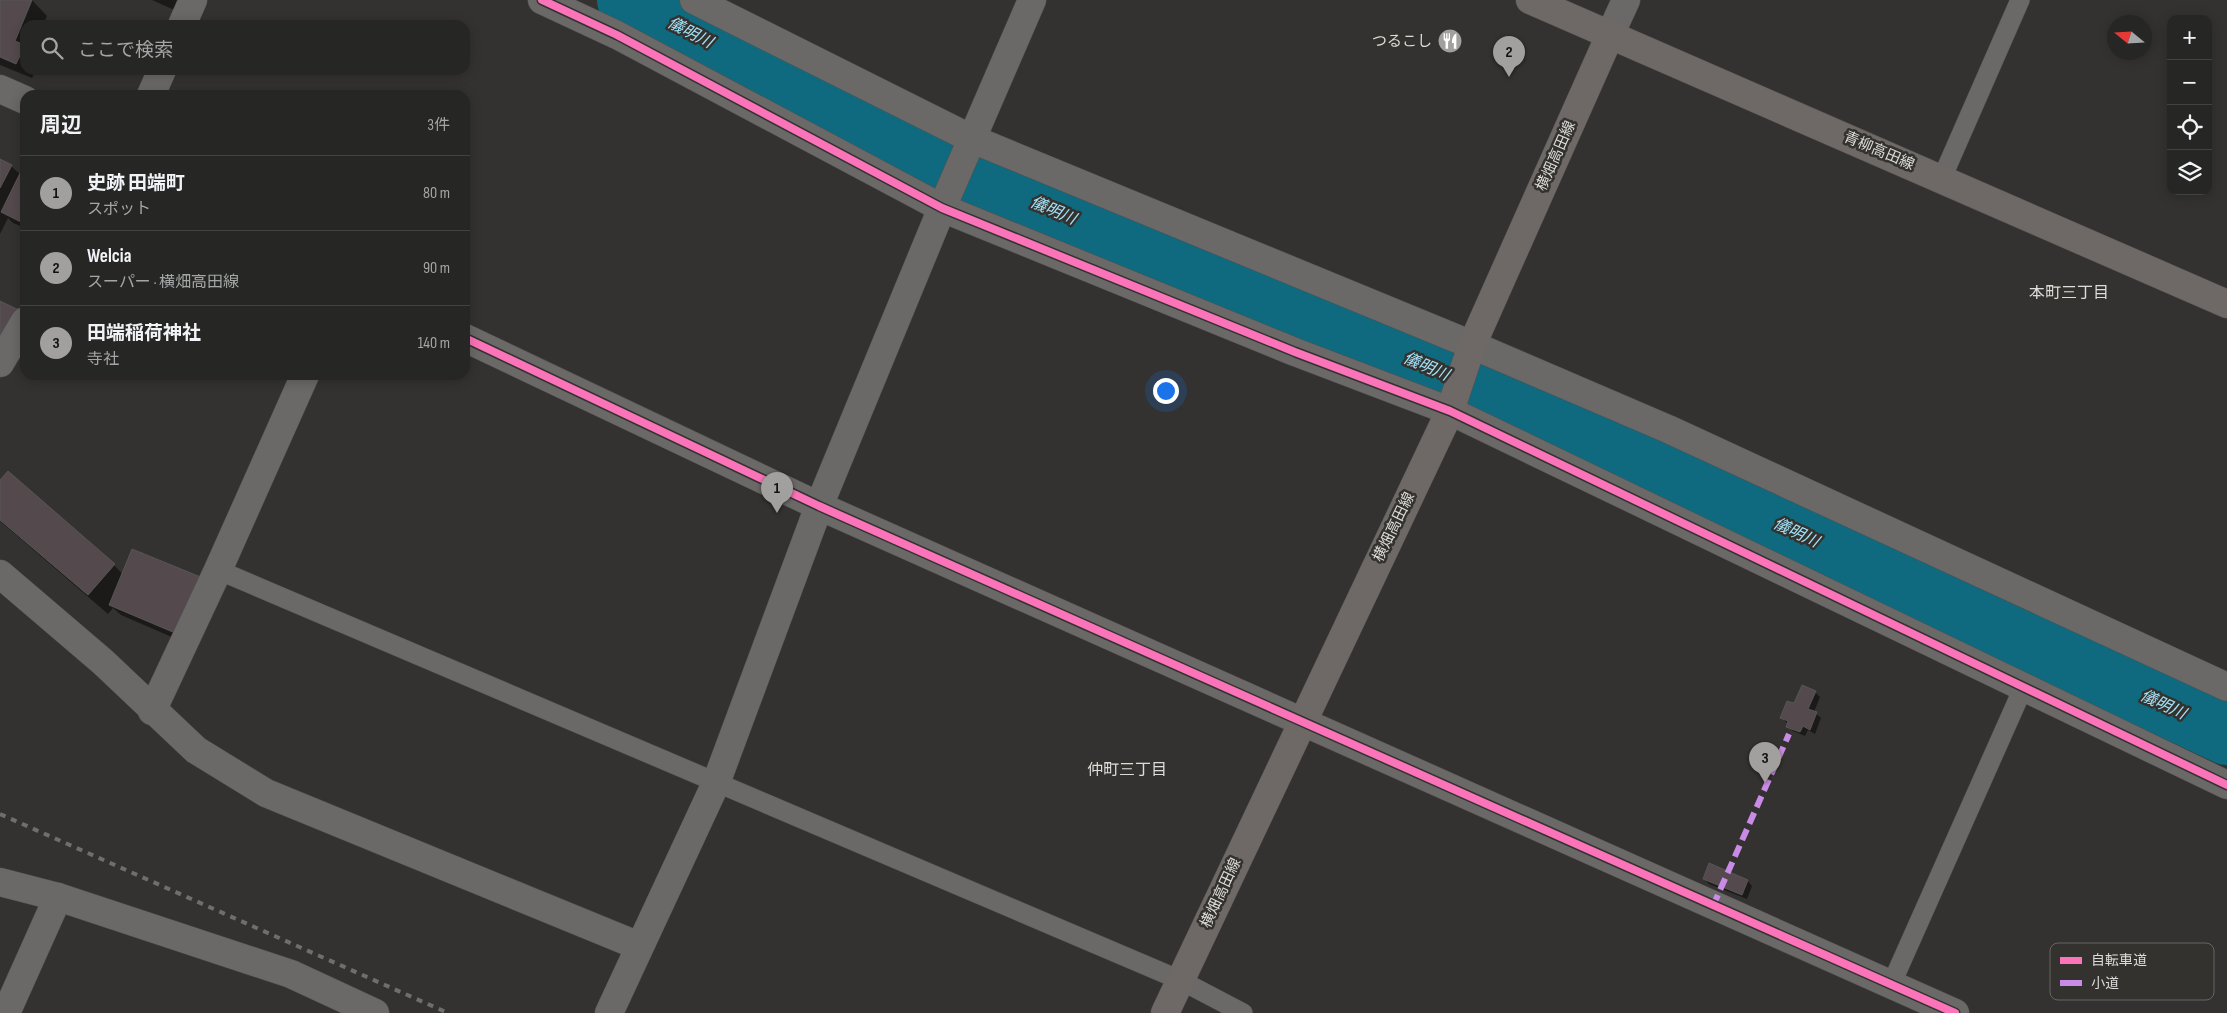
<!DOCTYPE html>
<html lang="ja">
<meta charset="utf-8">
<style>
:root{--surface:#262624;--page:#323231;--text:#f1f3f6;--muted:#a4a5a6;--line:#424341;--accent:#a2a09e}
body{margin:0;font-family:"Sofia Sans Condensed","Noto Sans JP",sans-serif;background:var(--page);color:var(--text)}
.controls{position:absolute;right:15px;top:15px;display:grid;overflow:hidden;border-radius:10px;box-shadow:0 2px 12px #0003}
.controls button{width:45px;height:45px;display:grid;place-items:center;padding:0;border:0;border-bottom:1px solid var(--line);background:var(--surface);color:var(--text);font:25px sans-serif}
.compass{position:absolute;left:2107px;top:15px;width:45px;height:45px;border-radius:50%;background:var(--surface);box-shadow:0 2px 12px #0003;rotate:288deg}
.you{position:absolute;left:1165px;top:390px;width:18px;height:18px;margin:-12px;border:4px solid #fff;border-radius:50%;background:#1a73e8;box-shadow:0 0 0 8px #1a73e833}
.badge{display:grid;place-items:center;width:32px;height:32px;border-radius:50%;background:var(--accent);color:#111;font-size:16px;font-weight:700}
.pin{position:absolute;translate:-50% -41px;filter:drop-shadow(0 1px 2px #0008)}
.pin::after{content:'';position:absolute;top:26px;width:18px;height:15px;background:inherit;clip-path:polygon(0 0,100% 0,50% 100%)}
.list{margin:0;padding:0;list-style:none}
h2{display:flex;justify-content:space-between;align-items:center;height:65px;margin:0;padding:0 20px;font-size:21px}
h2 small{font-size:16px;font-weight:400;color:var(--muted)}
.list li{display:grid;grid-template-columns:32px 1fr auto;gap:15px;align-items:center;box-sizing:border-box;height:75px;padding:0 20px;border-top:1px solid var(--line)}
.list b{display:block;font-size:19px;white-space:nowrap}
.list p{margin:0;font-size:16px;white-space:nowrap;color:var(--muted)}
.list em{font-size:16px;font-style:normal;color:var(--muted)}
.icon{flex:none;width:28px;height:28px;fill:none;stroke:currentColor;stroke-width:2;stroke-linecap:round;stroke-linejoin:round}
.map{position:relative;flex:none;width:2227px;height:1013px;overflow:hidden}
.search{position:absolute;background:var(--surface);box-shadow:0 2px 12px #0003;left:20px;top:20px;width:450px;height:55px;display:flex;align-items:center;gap:12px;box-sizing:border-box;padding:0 18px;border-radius:15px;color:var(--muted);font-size:19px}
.panel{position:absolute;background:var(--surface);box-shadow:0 2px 12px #0003;left:20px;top:90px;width:450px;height:290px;border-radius:15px}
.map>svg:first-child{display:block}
.shadow{fill:#0007}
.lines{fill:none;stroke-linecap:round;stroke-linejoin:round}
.river{stroke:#0f6a7f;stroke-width:60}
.building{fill:#544a4e;stroke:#575555}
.service-casing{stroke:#51504f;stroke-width:20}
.minor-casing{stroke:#51504f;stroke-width:29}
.secondary-casing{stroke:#51504f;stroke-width:29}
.service{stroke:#6a6967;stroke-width:19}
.minor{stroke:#6a6967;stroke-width:28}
.secondary{stroke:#6e6966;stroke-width:28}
.rail{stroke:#6e6e6c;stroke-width:4;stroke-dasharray:6 6;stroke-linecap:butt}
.quiet{stroke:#ca8be6;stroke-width:6;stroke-dasharray:12 6;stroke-linecap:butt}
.cycleway-casing{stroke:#34322f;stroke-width:11}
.cycleway{stroke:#fb73b8;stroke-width:8}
.labels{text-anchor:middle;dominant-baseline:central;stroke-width:5;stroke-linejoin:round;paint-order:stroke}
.poi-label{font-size:15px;fill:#dddcda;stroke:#34322f;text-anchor:end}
.street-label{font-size:15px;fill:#dddcda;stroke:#34322f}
.water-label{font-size:16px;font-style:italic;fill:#a3e4fa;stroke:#34322f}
.neighbourhood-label{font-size:16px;fill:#dddcda;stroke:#34322f}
.key{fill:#34322f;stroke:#676562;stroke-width:1}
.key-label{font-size:14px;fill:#dddcda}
</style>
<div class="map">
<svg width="2227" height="1013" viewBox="0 0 2227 1013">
<rect width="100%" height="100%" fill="#333230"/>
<g class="shadow">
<path d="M0 0H32L47 16 43 25H25V70H36L32 78 0 65Z"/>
<path d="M152 0H187L181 13Z"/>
<path d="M0 160 11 166 21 175 25 166V228L13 223 8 218 0 234Z"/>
<path d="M0 482 114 565 190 645 121 615 113 608 108 614 0 521Z"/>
<path d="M1815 692 1820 697 1814 712 1821 718 1815 734 1808 730 1805 736 1793 731 1788 726V724L1782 718 1795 705Z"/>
<path d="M1704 879 1748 881 1752 886 1747 899 1709 884Z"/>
</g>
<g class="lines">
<path class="river" d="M627 0 942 164 1576 430 2227 735"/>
</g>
<g class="building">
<path d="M0 0H32L15 41 25 45 16 64 0 57Z"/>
<path d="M0 159 12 165 0 188Z"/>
<path d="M25 163V224L1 212Z"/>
<path d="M0 301 21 311 0 338Z"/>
<path d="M8 471 115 564 88 595 0 520V480Z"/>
<path d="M132 549 203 578 180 635 109 605Z"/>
<path d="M1802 685 1816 691 1808 709 1817 712 1810 730 1803 726 1800 732 1786 727 1788 721 1780 718 1787 701 1794 703Z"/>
<path d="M1709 863 1748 880 1742 895 1703 879Z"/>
</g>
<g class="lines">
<defs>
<g id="service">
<path d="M1942 178 2020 0"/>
<path d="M218 570 1180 980 1243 1013"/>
<path d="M1891 985 2024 686"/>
</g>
<g id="minor">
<path d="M542 0 617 35 942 208 1295 352 1450 411 2227 785"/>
<path d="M694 0 972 139 1472 345 1668 429 2227 687"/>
<path d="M182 25 193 0"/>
<path d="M1610 35 1626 0"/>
<path d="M0 89 25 100"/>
<path d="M151 95 162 70"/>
<path d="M465 338 819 506 1955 1013"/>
<path d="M0 363 25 321"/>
<path d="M0 574 103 662 196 750 266 793 639 946"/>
<path d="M152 711 218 570 305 375"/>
<path d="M0 882 58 897 291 974 375 1013"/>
<path d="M6 1013 58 897"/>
<path d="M609 1013 716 783 819 506 942 208 1032 0"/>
</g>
<g id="secondary">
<path d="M1530 0 2227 304"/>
<path d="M1165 1013 1450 411 1472 345 1610 35"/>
</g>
</defs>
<use href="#service" class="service-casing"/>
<use href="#minor" class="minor-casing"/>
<use href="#secondary" class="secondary-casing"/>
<use href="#service" class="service"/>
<use href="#minor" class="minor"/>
<use href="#secondary" class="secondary"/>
<path class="rail" d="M0 814 448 1013"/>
<path class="quiet" d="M1713 906 1789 734"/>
<defs>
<g id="cycleway">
<path d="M542 0 617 35 942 208 1295 352 1450 411 2227 785"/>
<path d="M465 338 819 506 1955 1013"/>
</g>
</defs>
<use href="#cycleway" class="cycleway-casing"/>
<use href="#cycleway" class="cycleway"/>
</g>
<defs>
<symbol id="restaurant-disc" viewBox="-11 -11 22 22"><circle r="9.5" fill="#a2a09e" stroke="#34322f"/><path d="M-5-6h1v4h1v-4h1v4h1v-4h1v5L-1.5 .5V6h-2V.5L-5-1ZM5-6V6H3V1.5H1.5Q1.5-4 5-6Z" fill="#fff"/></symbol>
</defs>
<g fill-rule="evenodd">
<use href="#restaurant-disc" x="1436" y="27" width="28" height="28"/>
</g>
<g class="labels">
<g class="poi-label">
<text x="1432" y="41">つるこし</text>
</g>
<g class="street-label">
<text transform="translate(1879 151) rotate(23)">青柳高田線</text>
<text transform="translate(1556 156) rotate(-66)">横畑高田線</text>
<text transform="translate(1394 527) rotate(-64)">横畑高田線</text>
<text transform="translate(1221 893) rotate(-65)">横畑高田線</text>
</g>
<g class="water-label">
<text transform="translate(690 33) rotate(27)">儀明川</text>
<text transform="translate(1053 211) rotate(23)">儀明川</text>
<text transform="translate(1426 367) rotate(23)">儀明川</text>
<text transform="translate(1796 533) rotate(25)">儀明川</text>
<text transform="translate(2163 705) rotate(25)">儀明川</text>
</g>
<g class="neighbourhood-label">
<text x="2069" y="293">本町三丁目</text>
<text x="1127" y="770">仲町三丁目</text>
</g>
</g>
<rect x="2050" y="943" width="164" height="57" rx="8" class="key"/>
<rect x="2060" y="957" width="22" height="7" fill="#fb73b8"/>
<rect x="2060" y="980" width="22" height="6" fill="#ca8be6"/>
<g class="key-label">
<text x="2091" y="965">自転車道</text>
<text x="2091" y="988">小道</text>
</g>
</svg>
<div class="controls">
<button>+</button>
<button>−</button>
<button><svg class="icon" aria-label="locate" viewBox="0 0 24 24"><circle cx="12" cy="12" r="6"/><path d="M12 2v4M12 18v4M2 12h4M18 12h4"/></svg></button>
<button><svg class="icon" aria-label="layers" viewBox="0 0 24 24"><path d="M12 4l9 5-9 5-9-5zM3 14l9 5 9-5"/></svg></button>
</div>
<svg class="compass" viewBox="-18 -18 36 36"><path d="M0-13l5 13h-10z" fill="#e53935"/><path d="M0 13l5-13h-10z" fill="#a4a5a6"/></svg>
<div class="you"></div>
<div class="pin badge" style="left:777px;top:513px">1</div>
<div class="pin badge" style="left:1509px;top:77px">2</div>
<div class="pin badge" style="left:1765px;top:783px">3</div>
<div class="search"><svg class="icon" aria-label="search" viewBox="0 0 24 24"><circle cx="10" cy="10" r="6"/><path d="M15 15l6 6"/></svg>ここで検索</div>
<section class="panel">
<h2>周辺<small>3件</small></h2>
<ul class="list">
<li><span class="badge">1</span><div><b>史跡 田端町</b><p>スポット</p></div><em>80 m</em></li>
<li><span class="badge">2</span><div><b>Welcia</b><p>スーパー · 横畑高田線</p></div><em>90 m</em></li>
<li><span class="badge">3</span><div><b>田端稲荷神社</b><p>寺社</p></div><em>140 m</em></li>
</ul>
</section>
</div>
